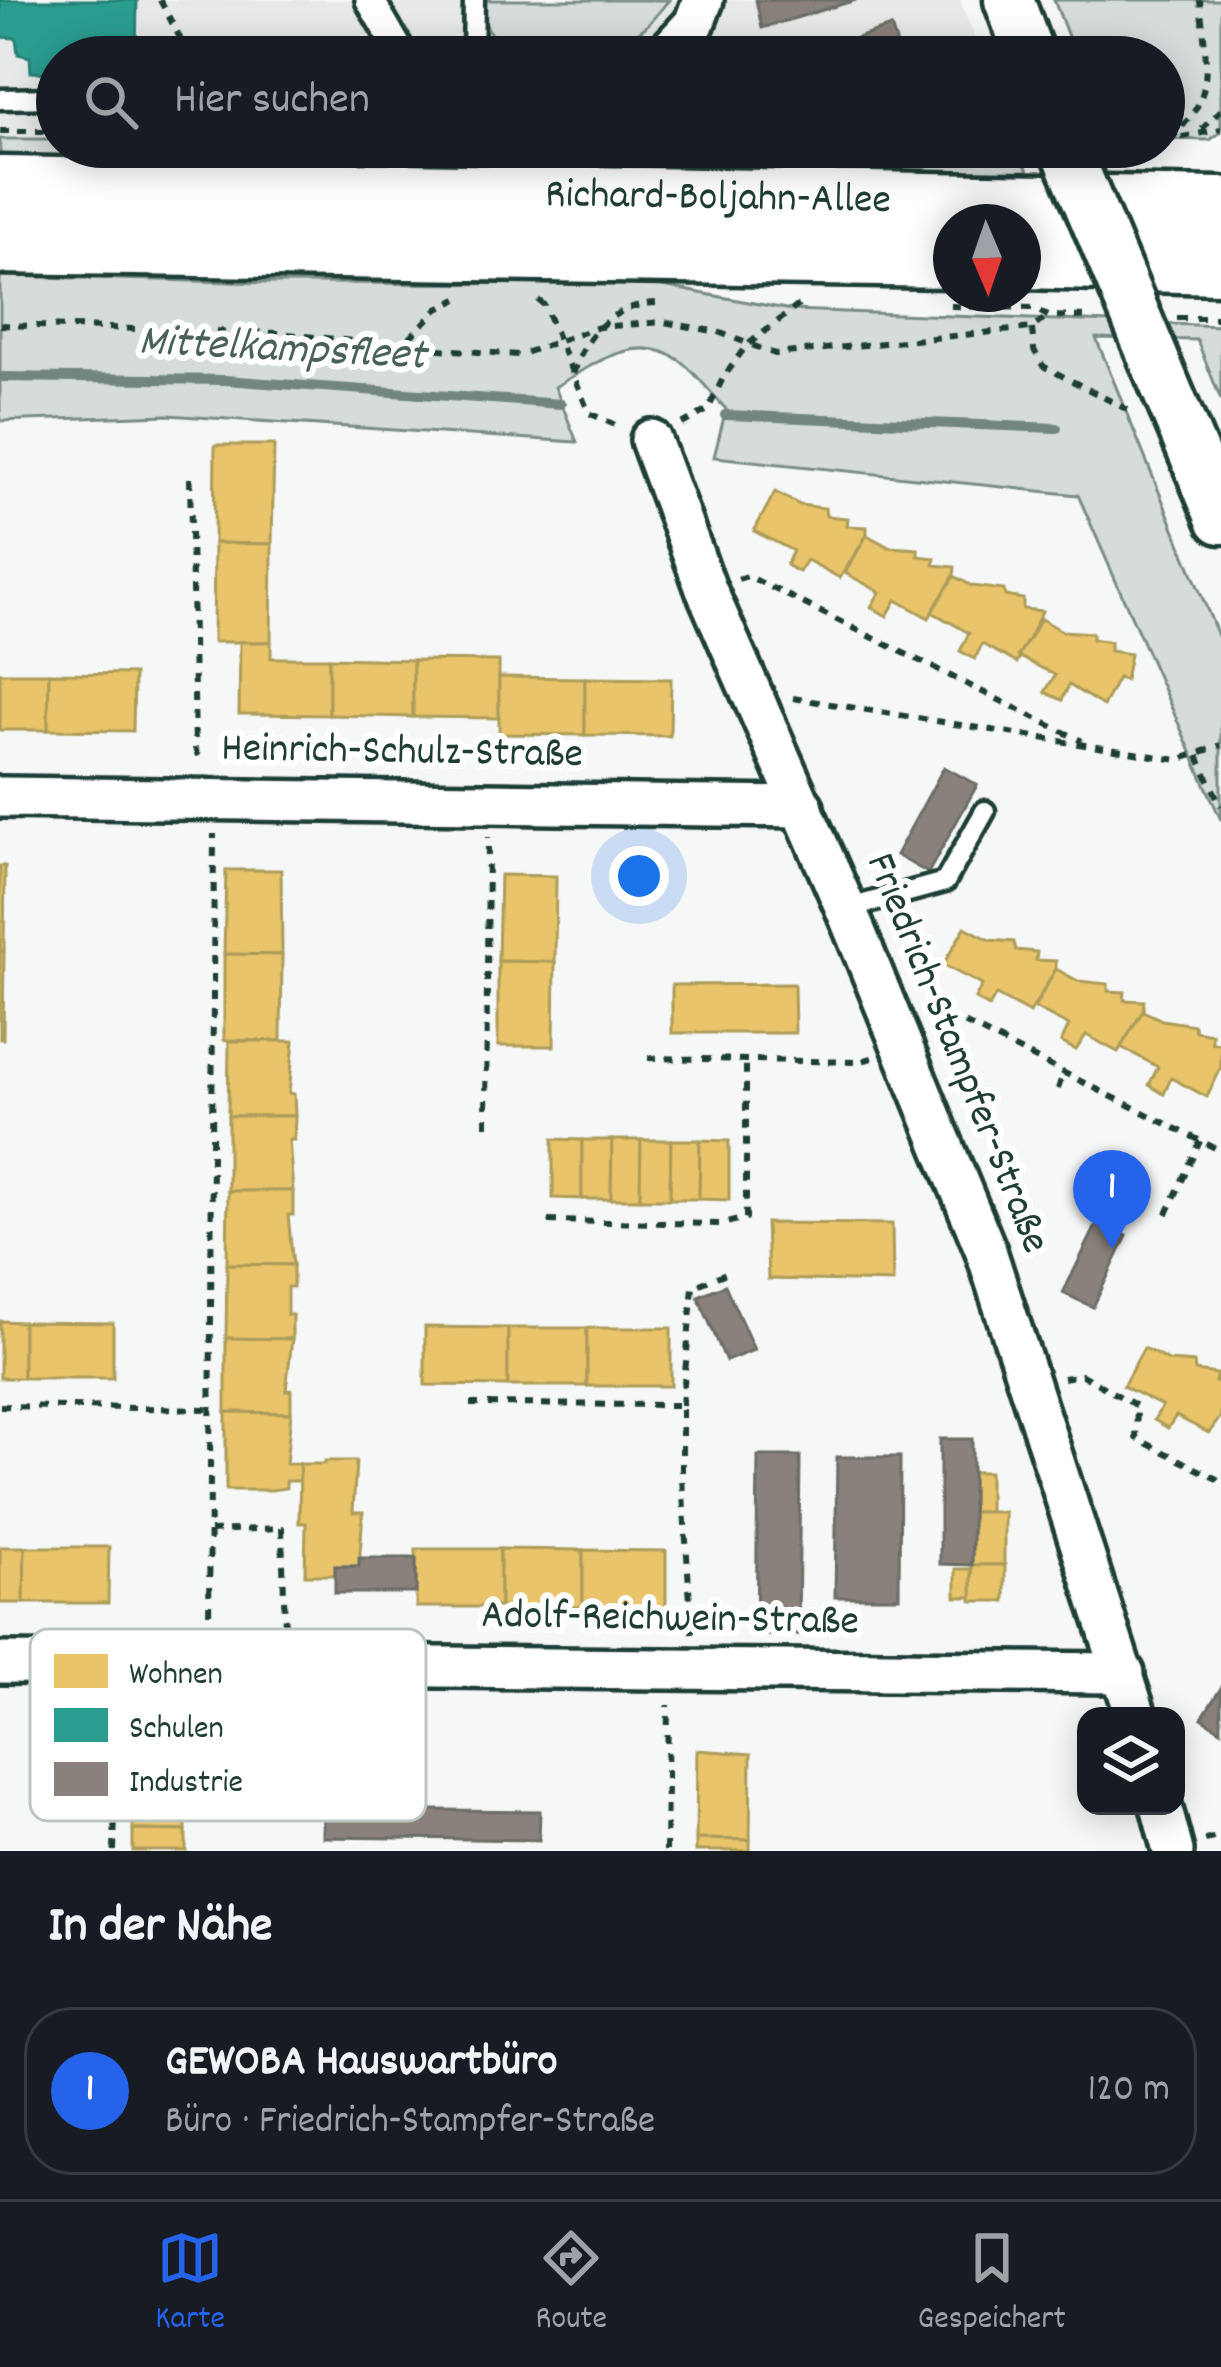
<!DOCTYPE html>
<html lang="de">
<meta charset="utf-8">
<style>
:root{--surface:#171b24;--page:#20242c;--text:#f1f3f6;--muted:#9ea1a6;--line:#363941;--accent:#2563eb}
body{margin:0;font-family:Dekko,sans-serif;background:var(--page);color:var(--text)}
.controls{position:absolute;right:36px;bottom:36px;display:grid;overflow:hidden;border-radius:24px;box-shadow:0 6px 30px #0003}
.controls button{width:108px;height:108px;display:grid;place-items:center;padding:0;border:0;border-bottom:3px solid var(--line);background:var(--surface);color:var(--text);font:60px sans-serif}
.compass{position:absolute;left:933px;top:204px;width:108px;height:108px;border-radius:50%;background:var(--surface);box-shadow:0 6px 30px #0003;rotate:178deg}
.you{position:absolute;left:639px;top:876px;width:42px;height:42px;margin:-30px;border:9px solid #fff;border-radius:50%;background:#1a73e8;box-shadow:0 0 0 18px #1a73e833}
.badge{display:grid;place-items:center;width:78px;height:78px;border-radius:50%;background:var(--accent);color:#fff;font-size:39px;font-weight:700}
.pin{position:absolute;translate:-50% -99px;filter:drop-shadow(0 3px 6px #0008)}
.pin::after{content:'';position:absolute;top:63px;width:42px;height:36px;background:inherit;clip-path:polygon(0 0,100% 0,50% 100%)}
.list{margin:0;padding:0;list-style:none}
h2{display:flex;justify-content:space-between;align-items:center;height:156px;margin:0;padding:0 48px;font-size:51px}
h2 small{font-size:39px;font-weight:400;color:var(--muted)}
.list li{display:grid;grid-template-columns:78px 1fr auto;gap:36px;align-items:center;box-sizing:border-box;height:168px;margin:0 24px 24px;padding:0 24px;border:3px solid var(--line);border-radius:48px}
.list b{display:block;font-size:45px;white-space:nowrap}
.list p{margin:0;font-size:39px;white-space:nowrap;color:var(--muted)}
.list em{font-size:39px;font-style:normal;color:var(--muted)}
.icon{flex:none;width:66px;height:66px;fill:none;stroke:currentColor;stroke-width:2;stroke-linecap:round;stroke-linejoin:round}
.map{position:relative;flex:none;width:1221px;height:1851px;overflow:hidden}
.search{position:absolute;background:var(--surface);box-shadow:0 6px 30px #0003;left:36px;right:36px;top:36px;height:132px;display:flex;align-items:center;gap:30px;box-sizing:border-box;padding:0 42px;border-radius:66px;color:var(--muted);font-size:45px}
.sheet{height:348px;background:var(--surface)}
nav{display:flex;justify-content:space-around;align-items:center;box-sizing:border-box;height:168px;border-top:3px solid var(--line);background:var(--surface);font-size:33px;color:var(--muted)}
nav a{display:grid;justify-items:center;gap:6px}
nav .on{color:var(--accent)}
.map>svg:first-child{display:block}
.built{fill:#e6e9e8}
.green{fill:#d6dcdb;stroke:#7a8c88;stroke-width:3}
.homes{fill:#e9c46a;stroke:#ac9c5a;stroke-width:3}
.schools{fill:#2a9d8f;stroke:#278074;stroke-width:3}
.industry{fill:#8a817c;stroke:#6a6d66;stroke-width:3}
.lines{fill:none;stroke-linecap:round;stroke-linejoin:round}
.stream{stroke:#72857f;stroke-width:10}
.service-casing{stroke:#1f3d34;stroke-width:27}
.pedestrian-casing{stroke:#1f3d34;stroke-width:36}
.minor-casing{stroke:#1f3d34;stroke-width:48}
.tertiary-casing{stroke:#1f3d34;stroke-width:57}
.primary-casing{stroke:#1f3d34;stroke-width:69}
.path{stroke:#1f3d34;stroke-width:6;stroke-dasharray:9 9;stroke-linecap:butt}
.service{stroke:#fff;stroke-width:18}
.pedestrian{stroke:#fff;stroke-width:27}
.minor{stroke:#fff;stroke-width:39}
.tertiary{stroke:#fff;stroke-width:48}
.primary{stroke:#fff;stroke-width:60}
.tertiary-bridge-casing{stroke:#1f3d34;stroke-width:57;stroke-linecap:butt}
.tertiary-bridge{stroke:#fff;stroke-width:48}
.labels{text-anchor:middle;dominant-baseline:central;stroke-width:12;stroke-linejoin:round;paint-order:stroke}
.street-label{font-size:42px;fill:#1f3d34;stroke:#fff}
.water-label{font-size:45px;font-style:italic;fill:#49615a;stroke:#fff}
.key{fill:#fff;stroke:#bcc5c2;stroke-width:3}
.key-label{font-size:33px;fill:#1f3d34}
</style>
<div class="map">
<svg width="1221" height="1851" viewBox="0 0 1221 1851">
<rect width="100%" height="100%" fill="#f6f7f7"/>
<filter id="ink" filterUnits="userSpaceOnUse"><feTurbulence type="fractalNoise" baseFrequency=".00833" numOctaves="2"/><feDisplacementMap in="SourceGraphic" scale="24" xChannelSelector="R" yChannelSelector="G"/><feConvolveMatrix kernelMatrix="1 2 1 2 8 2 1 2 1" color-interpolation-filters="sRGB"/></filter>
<g filter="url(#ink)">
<path class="built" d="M0 0H960L979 49 961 57H57V139H0Z"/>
<g class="green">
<path d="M485 0H669C661 9 652 22 643 29 603 58 548 63 501 54L483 19Z"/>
<path d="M1054 0H1221V132L1210 140 1164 139V57H1076Z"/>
<path d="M0 139H57V147H1018L1028 171 370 172 0 165Z"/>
<path d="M0 276 270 283 652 284 791 310 1221 326V400L1197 340 1096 338 1221 643V820L1078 495 714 457 726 409C711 394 696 372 679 360 637 331 592 365 555 387L577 442 167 415 0 421Z"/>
</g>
<g class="homes">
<path d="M215 445H274L272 544 214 543Z"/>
<path d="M775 492 800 505 825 508 826 516 848 518 847 526 867 527V535L840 578 807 560 799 572 786 565 793 551 754 531Z"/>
<path d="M867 535 889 547 918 549V556L935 558 934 565 955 567 954 576 929 618 896 600 887 616 871 607 880 592 845 573Z"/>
<path d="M214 543 272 544 271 642H213Z"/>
<path d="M954 576 972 586 1004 590 1005 596 1023 599V609L1042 611 1017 663 982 644 975 659 960 651 969 633 932 612Z"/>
<path d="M1041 619 1062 631 1092 633V639L1110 642V651L1130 654 1125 680 1118 678 1103 706 1069 685 1062 700 1045 692 1055 675 1018 656Z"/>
<path d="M240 642H271V658H329V715L239 714Z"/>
<path d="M329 658 413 660V717L329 715Z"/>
<path d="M413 660 499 661V718L413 717Z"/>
<path d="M0 673H49L48 730H0Z"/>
<path d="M49 673 134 674 133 731 48 730Z"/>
<path d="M499 677 585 678V735L499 734Z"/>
<path d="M585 678 671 679 670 736 585 735Z"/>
<path d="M0 866H5L4 951H0Z"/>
<path d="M226 870H281L282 955 224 954Z"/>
<path d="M500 875 556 876 555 962 498 961Z"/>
<path d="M965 927 990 940 1014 942 1016 950 1037 952 1036 960 1056 961V969L1030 1013 996 995 989 1007 975 999 982 985 943 965Z"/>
<path d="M0 951H4L3 1039H0Z"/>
<path d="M224 954 282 955 281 1041 224 1040Z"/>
<path d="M498 961 555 962 554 1046H498Z"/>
<path d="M1056 969 1078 981 1108 984V991L1125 992 1124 1000 1144 1001 1143 1011 1118 1052 1086 1035 1076 1050 1061 1042 1069 1026 1034 1008Z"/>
<path d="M794 984 795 1033H672V985Z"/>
<path d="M1143 1011 1162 1020 1194 1025 1195 1031 1212 1034V1043L1221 1044V1068L1207 1097 1171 1078 1164 1094 1149 1085 1158 1067 1121 1047Z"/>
<path d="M229 1041H294L289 1093 294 1094 295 1116H228Z"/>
<path d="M228 1116H295L294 1140H289L293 1191H228Z"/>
<path d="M553 1139 582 1140V1199L553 1198Z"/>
<path d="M582 1140H612L611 1199H582Z"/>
<path d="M612 1140H641L640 1199H611Z"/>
<path d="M641 1140H671L670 1199H640Z"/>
<path d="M671 1140H700L699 1199H670Z"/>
<path d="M700 1140 729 1141V1200L699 1199Z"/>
<path d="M228 1191H293V1215H288L293 1265 227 1264Z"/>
<path d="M766 1223 892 1224 893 1282 768 1279Z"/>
<path d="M227 1264 293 1265V1287H287V1315H292V1339L226 1338Z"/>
<path d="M0 1321 23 1322V1378H0Z"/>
<path d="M23 1322 113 1323V1378H23Z"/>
<path d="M425 1327 508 1328V1386L425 1385Z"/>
<rect x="508" y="1328" width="79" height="58"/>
<rect x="587" y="1328" width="84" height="58"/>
<path d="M226 1338 292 1339 286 1391 291 1390V1413L226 1412Z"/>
<path d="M1144 1348 1169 1361 1194 1363 1195 1371 1217 1374 1215 1382H1221V1416L1209 1433 1176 1416 1168 1428 1154 1420 1162 1406 1123 1386Z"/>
<path d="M226 1412 291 1413 286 1464H300V1481H286V1488L271 1490H226Z"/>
<path d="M325 1461H356L353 1512H363L359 1566H335V1575H305L306 1523H299L300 1464H325Z"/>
<rect x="972" y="1472" width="17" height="40"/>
<rect x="972" y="1512" width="32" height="53"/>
<path d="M0 1547H25L24 1603H0Z"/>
<path d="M25 1547H109L108 1603H24Z"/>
<rect x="416" y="1549" width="84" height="58"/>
<path d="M500 1549 583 1550V1607H500Z"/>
<path d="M583 1550 666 1551V1608L583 1607Z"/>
<rect x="972" y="1565" width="33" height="36"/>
<rect x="956" y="1569" width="16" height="28"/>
<path d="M134 1741 187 1746 186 1831 133 1830Z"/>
<path d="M697 1750 751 1754 750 1840 696 1839Z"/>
<path d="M133 1830 186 1831V1851H133Z"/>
<path d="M696 1839 750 1840V1851H696Z"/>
</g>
<path class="schools" d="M0 0H137L136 57H57V73L31 72 30 57 18 54 16 38 0 37Z"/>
<g class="industry">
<path d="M756 0H856L762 28Z"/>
<path d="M891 27 901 57H799Z"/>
<path d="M944 767 977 785 928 873 896 855Z"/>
<path d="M1098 1222 1127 1236 1093 1307 1063 1293Z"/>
<path d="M725 1285 754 1350 726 1361 698 1296Z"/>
<path d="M940 1439H972V1565L940 1564Z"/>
<path d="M758 1456H800L798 1635H756Z"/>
<path d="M837 1457H900L899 1597H835Z"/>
<path d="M359 1558H416V1593H335V1566H359Z"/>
<path d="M1221 1688V1730L1202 1718Z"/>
<path d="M323 1809 540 1811 539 1840 323 1837Z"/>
</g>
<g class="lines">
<g class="stream">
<path d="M0 377 225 380 561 404"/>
<path d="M725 415 1057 428"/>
</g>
<defs>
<g id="service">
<path d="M473 57 474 0"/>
<path d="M0 99 57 98"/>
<path d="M846 909 945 882 985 811"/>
</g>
<path id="pedestrian" d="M370 0 403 57"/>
<g id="minor">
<path d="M663 57 694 24 703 0"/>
<path d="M651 440 706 589 846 909 986 1251 1136 1716"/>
<path d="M0 797 803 807"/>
<path d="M0 1663 1124 1673"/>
<path d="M1161 1806 1173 1851"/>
</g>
<g id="tertiary">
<path d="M1009 0 1030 57"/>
<path d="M1158 369 1221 519"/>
</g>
<g id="primary">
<path d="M0 187 1221 208"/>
<path d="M0 243 951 257"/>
<path d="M1023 258 1221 263"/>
</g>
</defs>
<use href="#service" class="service-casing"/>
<use href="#pedestrian" class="pedestrian-casing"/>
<use href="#minor" class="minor-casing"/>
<use href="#tertiary" class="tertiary-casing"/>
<use href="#primary" class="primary-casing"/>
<g class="path">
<path d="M160 0 190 57"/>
<path d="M1202 129 1221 110"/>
<path d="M0 131H57"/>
<path d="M1171 140C1180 128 1195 114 1200 100 1212 71 1202 30 1200 0"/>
<path d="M1164 141 1221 129"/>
<path d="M1018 147 1020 148"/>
<path d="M538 300 544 305 589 413 622 428"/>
<path d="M951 306 1033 308 1048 316 1091 317"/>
<path d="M1177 318H1221"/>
<path d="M0 325 278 333 401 346 438 309 458 299"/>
<path d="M1032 329 1034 350 1043 366 1130 411"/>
<path d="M401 346 519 355 599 327 664 322 718 332 775 354 1032 328 1048 316"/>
<path d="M573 374C585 335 612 305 656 303"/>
<path d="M682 424 708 410 723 378 746 346 800 304"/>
<path d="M190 478 195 748 201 764"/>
<path d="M738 579 748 576 1082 741"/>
<path d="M793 698 1178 760 1221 745"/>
<path d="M1198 756 1221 806"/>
<path d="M933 1031 956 1019 1221 1151"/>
<path d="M648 1058 858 1062 872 1058"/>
<path d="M1058 1089 1064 1071"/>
<path d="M486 1126 488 837"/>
<path d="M1167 1214 1200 1141"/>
<path d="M548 1221 722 1224 746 1218V1059"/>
<path d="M1063 1378 1082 1375 1137 1406 1136 1438 1221 1481"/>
<path d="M470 1404 682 1405V1478L692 1633"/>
<path d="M682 1405 693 1287 733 1270"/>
<path d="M0 1406 212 1409"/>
<path d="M210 1531 282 1528 285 1632"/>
<path d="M209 1631 214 834"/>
<path d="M1205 1840 1221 1836"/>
<path d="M114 1851 118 1699"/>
<path d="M666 1851 668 1705"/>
</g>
<use href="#service" class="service"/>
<use href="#pedestrian" class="pedestrian"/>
<use href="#minor" class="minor"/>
<use href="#tertiary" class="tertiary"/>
<use href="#primary" class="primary"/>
<defs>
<path id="tertiary-bridge" d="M1065 147 1158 369"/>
</defs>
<use href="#tertiary-bridge" class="tertiary-bridge-casing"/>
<use href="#tertiary-bridge" class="tertiary-bridge"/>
</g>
</g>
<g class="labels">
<g class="street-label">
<text transform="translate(718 200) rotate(1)">Richard-Boljahn-Allee</text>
<text transform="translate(402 754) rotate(1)">Heinrich-Schulz-Straße</text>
<text transform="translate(955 1054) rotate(68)">Friedrich-Stampfer-Straße</text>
<text transform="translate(670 1621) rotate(1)">Adolf-Reichwein-Straße</text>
</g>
<g class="water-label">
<text transform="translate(282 351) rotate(3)">Mittelkampsfleet</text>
</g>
</g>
<rect x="30" y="1629" width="396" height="192" rx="18" class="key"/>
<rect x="54" y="1654" width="54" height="34" fill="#e9c46a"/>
<rect x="54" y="1708" width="54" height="34" fill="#2a9d8f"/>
<rect x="54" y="1762" width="54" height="34" fill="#8a817c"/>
<g class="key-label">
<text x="129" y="1683">Wohnen</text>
<text x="129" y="1737">Schulen</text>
<text x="129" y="1791">Industrie</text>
</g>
</svg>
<div class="controls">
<button><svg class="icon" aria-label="layers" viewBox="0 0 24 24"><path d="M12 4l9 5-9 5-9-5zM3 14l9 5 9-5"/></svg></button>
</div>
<svg class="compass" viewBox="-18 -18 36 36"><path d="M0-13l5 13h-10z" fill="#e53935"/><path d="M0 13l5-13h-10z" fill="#9ea1a6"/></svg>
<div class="you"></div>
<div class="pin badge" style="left:1112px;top:1249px">1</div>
<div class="search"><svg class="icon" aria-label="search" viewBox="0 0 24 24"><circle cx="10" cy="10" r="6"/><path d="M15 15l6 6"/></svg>Hier suchen</div>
</div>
<section class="sheet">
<h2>In der Nähe<small></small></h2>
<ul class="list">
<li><span class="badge">1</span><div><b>GEWOBA Hauswartbüro</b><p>Büro · Friedrich-Stampfer-Straße</p></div><em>120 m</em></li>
</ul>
</section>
<nav>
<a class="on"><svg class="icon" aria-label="map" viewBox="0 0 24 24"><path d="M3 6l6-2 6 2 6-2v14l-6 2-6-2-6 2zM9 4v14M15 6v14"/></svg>Karte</a>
<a><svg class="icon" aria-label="directions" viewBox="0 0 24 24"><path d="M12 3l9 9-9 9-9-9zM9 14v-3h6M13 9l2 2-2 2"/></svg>Route</a>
<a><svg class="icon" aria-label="saved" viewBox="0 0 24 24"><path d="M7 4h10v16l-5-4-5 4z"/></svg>Gespeichert</a>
</nav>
